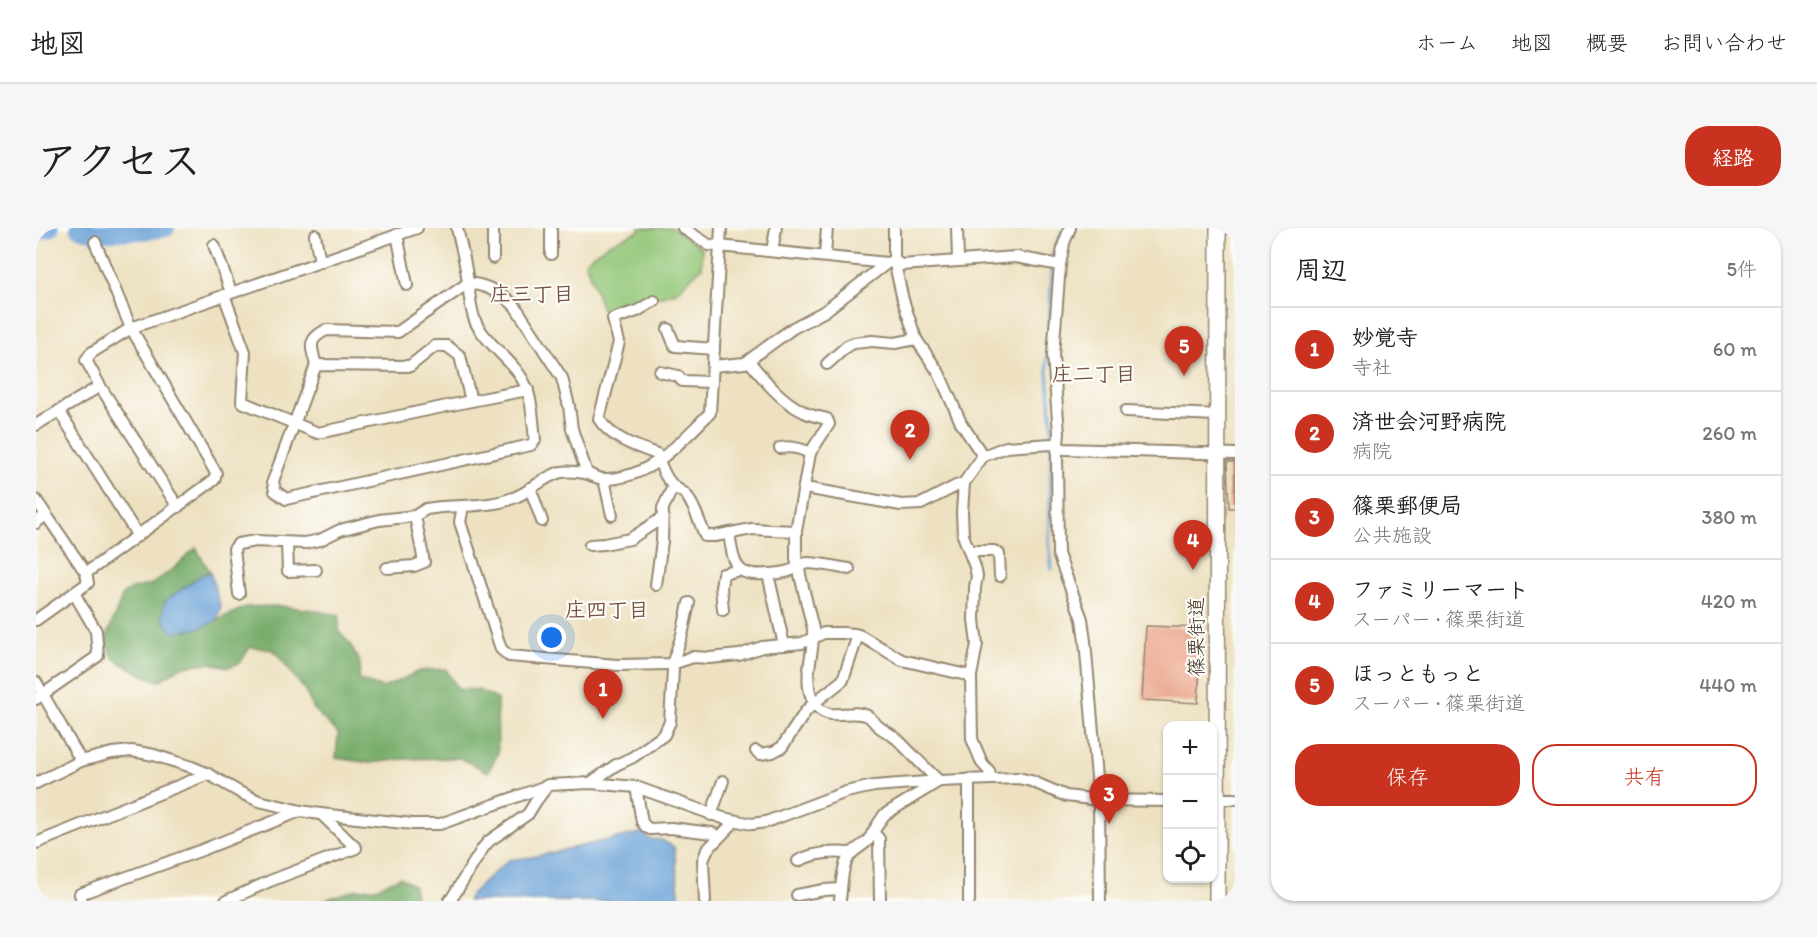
<!DOCTYPE html>
<html lang="ja">
<meta charset="utf-8">
<style>
:root{--surface:#fff;--page:#f6f6f6;--text:#202124;--muted:#757577;--line:#e0e0e0;--accent:#c8321e}
body{margin:0;font-family:Itim,"Klee One",sans-serif;background:var(--page);color:var(--text)}
.controls{position:absolute;right:18px;bottom:18px;display:grid;overflow:hidden;border-radius:12px;box-shadow:0 2px 4px #0004}
.controls button{width:54px;height:54px;display:grid;place-items:center;padding:0;border:0;border-bottom:2px solid var(--line);background:var(--surface);color:var(--text);font:30px sans-serif}
.you{position:absolute;left:516px;top:410px;width:21px;height:21px;margin:-15px;border:4px solid #fff;border-radius:50%;background:#1a73e8;box-shadow:0 0 0 9px #1a73e833}
.badge{display:grid;place-items:center;width:39px;height:39px;border-radius:50%;background:var(--accent);color:#fff;font-size:20px;font-weight:700}
.pin{position:absolute;translate:-50% -50px;filter:drop-shadow(0 2px 3px #0008)}
.pin::after{content:'';position:absolute;top:32px;width:21px;height:18px;background:inherit;clip-path:polygon(0 0,100% 0,50% 100%)}
.list{margin:0;padding:0;list-style:none}
h2{display:flex;justify-content:space-between;align-items:center;height:78px;margin:0;padding:0 24px;font-size:26px}
h2 small{font-size:20px;font-weight:400;color:var(--muted)}
.list li{display:grid;grid-template-columns:39px 1fr auto;gap:18px;align-items:center;box-sizing:border-box;height:84px;padding:0 24px;border-top:2px solid var(--line)}
.list b{display:block;font-size:22px;white-space:nowrap}
.list p{margin:0;font-size:20px;white-space:nowrap;color:var(--muted)}
.list em{font-size:20px;font-style:normal;color:var(--muted)}
.actions{display:flex;gap:12px;padding:18px 24px}
.actions a{flex:1;padding:14px 0;border:2px solid var(--accent);border-radius:24px;text-align:center;font-size:21px;color:var(--accent)}
.actions .main{background:var(--accent);color:#fff}
.icon{flex:none;width:33px;height:33px;fill:none;stroke:currentColor;stroke-width:2;stroke-linecap:round;stroke-linejoin:round}
.map{position:relative;flex:none;width:1199px;height:673px;overflow:hidden;border-radius:24px}
header{display:flex;align-items:center;gap:36px;box-sizing:border-box;height:84px;padding:0 30px;background:var(--surface);border-bottom:2px solid var(--line)}
header strong{font-size:28px}
nav{display:flex;gap:33px;margin-inline-start:auto;font-size:21px}
.intro{display:flex;align-items:center;justify-content:space-between;box-sizing:border-box;height:144px;padding:0 36px}
h1{margin:0;font-size:42px}
.button{padding:15px 27px;border-radius:24px;background:var(--accent);color:#fff;font-size:21px;font-weight:700}
main{display:flex;gap:36px;padding:0 36px}
aside{flex:1;background:var(--surface);border-radius:24px;box-shadow:0 2px 4px #0004}
.map>svg:first-child{display:block}
.green{fill:#92c677;stroke:#66784a;stroke-width:1.5}
.forest{fill:#75ab68;stroke:#586a43;stroke-width:1.5}
.water{fill:#6aa2d8;stroke:#52667b;stroke-width:1.5}
.lines{fill:none;stroke-linecap:round;stroke-linejoin:round}
.stream{stroke:#6aa2d8;stroke-width:3}
.river{stroke:#6aa2d8;stroke-width:18}
.building{fill:#eaa186}
.minor-casing{stroke:#948670;stroke-width:14}
.secondary-casing{stroke:#948670;stroke-width:18}
.minor{stroke:#fff;stroke-width:10}
.secondary{stroke:#fff;stroke-width:15}
.labels{text-anchor:middle;dominant-baseline:central;stroke-width:4.5;stroke-linejoin:round;paint-order:stroke}
.street-label{font-size:20px;fill:#3b2a1e;stroke:#fdfcf7}
.neighbourhood-label{font-size:21px;font-weight:bold;fill:#785442;stroke:#fdfcf7}
</style>
<header>
<strong>地図</strong>
<nav><a>ホーム</a><a>地図</a><a>概要</a><a>お問い合わせ</a></nav>
</header>
<div class="intro"><h1>アクセス</h1><a class="button">経路</a></div>
<main>
<div class="map">
<svg width="1199" height="673" viewBox="0 0 1199 673">
<rect width="100%" height="100%" fill="#fdfcf7"/>
<filter id="ink" filterUnits="userSpaceOnUse"><feTurbulence type="fractalNoise" baseFrequency=".0167" numOctaves="2"/><feDisplacementMap in="SourceGraphic" scale="12" xChannelSelector="R" yChannelSelector="G"/><feConvolveMatrix kernelMatrix="1 2 1 2 8 2 1 2 1" color-interpolation-filters="sRGB"/></filter>
<filter id="wash" filterUnits="userSpaceOnUse"><feTurbulence type="fractalNoise" baseFrequency=".008" numOctaves="4" result="noise"/><feDisplacementMap in="SourceGraphic" scale="24" xChannelSelector="R" yChannelSelector="G"/><feGaussianBlur stdDeviation="1.35" result="paint"/><feColorMatrix in="noise" values="0 0 0 0 0 0 0 0 0 0 0 0 0 0 0 0 0 1.4 0 .05"/><feComposite in="paint" operator="in"/></filter>
<g filter="url(#wash)">
<rect width="100%" height="100%" fill="#ede1c1"/>
<path class="green" d="M603 0H637L666 21V39L640 64 615 71 600 81 569 90 549 33 571 17 603 3Z"/>
<g class="forest">
<path d="M160 320 174 344 166 347 128 374 163 400 210 379 245 378 276 382 303 387V404L314 416 324 435 323 452 347 460 383 443 410 441 422 461 442 462 461 471 462 525 452 544 424 530 369 531 334 535 300 530 302 505 279 483 268 461 238 422 214 419 204 435 193 439 173 435 147 438 123 453 109 448 78 431 69 413 87 366 96 361 116 356 137 341Z"/>
<path d="M364 649 378 658 380 673H286L321 661 340 660Z"/>
</g>
<g class="water">
<path d="M174 344 185 380 180 393 163 400 137 405 127 392 128 374 166 347Z"/>
<path d="M608 604 613 611 626 612 638 619 644 673H431L434 667 472 632 496 629Z"/>
</g>
<g class="lines">
<path class="stream" d="M1016 341 1013 314 1016 199 1011 132 1017 26 1028 0"/>
<g class="river">
<path d="M43 0 58 5 105 3 130 0"/>
<path d="M0 4 14 0"/>
</g>
</g>
<g id="blocks">
<g class="building">
<path d="M1191 234H1199V280H1193Z"/>
<path d="M1110 398 1166 400 1162 475 1106 472Z"/>
</g>
</g>
</g>
<g filter="url(#ink)">
<use href="#blocks" fill-opacity="0" stroke="#948670" stroke-width="1.5"/>
<g class="lines">
<defs>
<g id="minor">
<path d="M421 0C425 18 430 36 432 55 434 69 434 82 440 95 453 120 482 135 491 161 497 177 497 196 499 212L495 217 250 271 239 263 237 253 280 137 374 138 399 118H411L424 128 435 173 492 162"/>
<path d="M647 0 673 17 851 35"/>
<path d="M685 0 674 185C643 215 616 250 569 251 562 251 558 248 552 246 545 244 532 243 525 244 506 249 495 264 477 270 462 276 444 277 427 278L424 294 465 421 473 428 581 437 636 436 657 429 674 430 703 427 726 419 766 415 788 405H806L819 406 825 408 866 432 935 448"/>
<path d="M858 0V32L867 72 880 111 903 145 925 195 947 228"/>
<path d="M921 0 922 32"/>
<path d="M1034 0 1028 15 1024 37 1017 127 1023 205 1021 226 1022 326 1046 391 1049 413 1063 572 1064 673"/>
<path d="M361 6 371 57"/>
<path d="M279 7 284 34"/>
<path d="M178 17 195 64"/>
<path d="M736 23 740 0"/>
<path d="M515 26V0"/>
<path d="M789 28 791 0"/>
<path d="M457 30V0"/>
<path d="M188 67 209 124 206 174 282 205 435 173"/>
<path d="M618 73 601 83 577 91 583 114 563 191C574 210 601 219 621 226 624 236 630 253 640 260 644 263 647 263 651 268 659 280 664 294 669 308H679L716 301 760 303"/>
<path d="M632 101 639 118 678 121"/>
<path d="M713 133C729 153 745 173 768 184 775 188 784 189 791 191L793 196 774 225 760 303V330L777 401C779 425 765 452 778 474 791 497 813 479 832 488 836 490 838 495 842 498 849 504 858 507 864 514 877 527 889 540 903 553L848 587 837 604 843 611 844 673"/>
<path d="M791 136 811 118 818 115 836 113 859 115 880 111"/>
<path d="M280 137C275 118 271 112 290 102L362 104 432 55C450 57 466 65 479 78L526 150 533 178 536 201 551 245"/>
<path d="M677 138 709 135 757 100 789 83 851 35 858 32 865 37 980 29 1024 37"/>
<path d="M624 144 642 148 646 153 676 154"/>
<path d="M23 183 102 308"/>
<path d="M1090 183 1181 187"/>
<path d="M0 197 64 158"/>
<path d="M744 220C754 218 764 220 774 225"/>
<path d="M568 251 576 287"/>
<path d="M494 260 506 293"/>
<path d="M769 260 865 277 885 276 920 258 928 255"/>
<path d="M0 272 50 345 52 355 0 392"/>
<path d="M142 279 64 158 50 132 55 125 95 100 381 0"/>
<path d="M0 295 9 287"/>
<path d="M693 305C695 317 696 332 704 341 711 350 748 346 758 341 763 339 766 336 771 335 784 335 800 339 813 341"/>
<path d="M251 315 252 343 280 342"/>
<path d="M554 317 568 316 594 311 626 290"/>
<path d="M934 323H958L963 326 964 348"/>
<path d="M351 340 378 338 388 334 379 288"/>
<path d="M50 345 178 252 180 245 95 100 59 14"/>
<path d="M732 346 748 417"/>
<path d="M620 357 626 313 627 280 635 263 640 260"/>
<path d="M203 366 198 321 202 316 220 313 269 315 284 312 304 302 343 292 379 288 390 281 405 279 427 278"/>
<path d="M687 382 685 359 687 346 704 342"/>
<path d="M0 454 45 533"/>
<path d="M0 471 62 428 60 403 38 365"/>
<path d="M720 523 724 526 737 524 746 519 770 483 778 475 807 452 822 407"/>
<path d="M933 551V673"/>
<path d="M955 551 953 543 946 535 936 511 935 448 941 416 938 392 939 359 941 348 939 339 927 307 926 284 928 255 947 228 970 219 1016 216 1028 221 1199 226"/>
<path d="M0 555 45 533 76 525 96 523 118 527 156 539 172 546 205 565 223 573 265 583 284 586 377 596H404L513 557 554 555 600 559 687 590 716 596 730 594 810 564 838 558 903 553 982 550 995 553 1030 568 1063 572 1132 573"/>
<path d="M554 555 580 537 597 529 628 507 634 494 637 442 636 436 646 407 653 375"/>
<path d="M600 559 606 594 610 599 614 601 635 600 676 605 683 609"/>
<path d="M1177 571H1199"/>
<path d="M675 587 687 553"/>
<path d="M0 615 172 546"/>
<path d="M762 633C779 624 796 624 815 625"/>
<path d="M761 667 788 662 805 661"/>
<path d="M804 672C806 658 805 634 817 624 825 617 833 615 837 604"/>
<path d="M46 673 44 666 166 622 264 583"/>
<path d="M190 673 234 653 320 620 285 586"/>
<path d="M413 673 416 670 447 620 453 613 492 586 500 573 512 557"/>
<path d="M669 673 667 633 671 622 699 593"/>
</g>
<path id="secondary" d="M1181 673 1182 0"/>
</defs>
<use href="#minor" class="minor-casing"/>
<use href="#secondary" class="secondary-casing"/>
<use href="#minor" class="minor"/>
<use href="#secondary" class="secondary"/>
</g>
</g>
<g class="labels">
<g class="street-label">
<text transform="translate(1160 409) rotate(-90)">篠栗街道</text>
</g>
<g class="neighbourhood-label">
<text x="496" y="65">庄三丁目</text>
<text x="1058" y="145">庄二丁目</text>
<text x="571" y="381">庄四丁目</text>
</g>
</g>
</svg>
<div class="controls">
<button>+</button>
<button>−</button>
<button><svg class="icon" aria-label="locate" viewBox="0 0 24 24"><circle cx="12" cy="12" r="6"/><path d="M12 2v4M12 18v4M2 12h4M18 12h4"/></svg></button>
</div>
<div class="you"></div>
<div class="pin badge" style="left:567px;top:491px">1</div>
<div class="pin badge" style="left:874px;top:232px">2</div>
<div class="pin badge" style="left:1073px;top:596px">3</div>
<div class="pin badge" style="left:1157px;top:342px">4</div>
<div class="pin badge" style="left:1148px;top:148px">5</div>
</div>
<aside>
<h2>周辺<small>5件</small></h2>
<ul class="list">
<li><span class="badge">1</span><div><b>妙覚寺</b><p>寺社</p></div><em>60 m</em></li>
<li><span class="badge">2</span><div><b>済世会河野病院</b><p>病院</p></div><em>260 m</em></li>
<li><span class="badge">3</span><div><b>篠栗郵便局</b><p>公共施設</p></div><em>380 m</em></li>
<li><span class="badge">4</span><div><b>ファミリーマート</b><p>スーパー · 篠栗街道</p></div><em>420 m</em></li>
<li><span class="badge">5</span><div><b>ほっともっと</b><p>スーパー · 篠栗街道</p></div><em>440 m</em></li>
</ul>
<div class="actions"><a class="main">保存</a><a>共有</a></div>
</aside>
</main>
